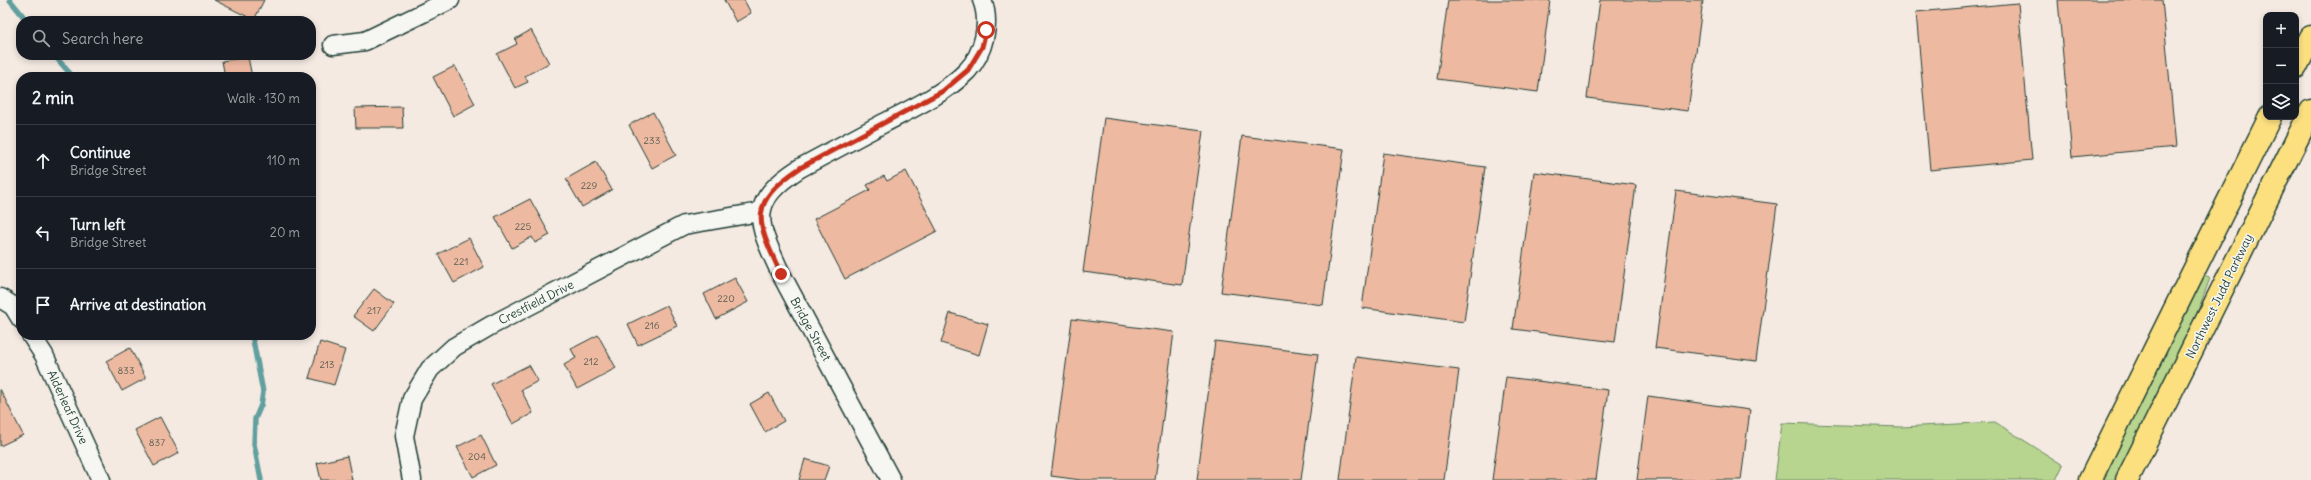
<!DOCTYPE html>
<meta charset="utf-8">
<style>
:root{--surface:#171b24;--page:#20242c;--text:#f1f3f6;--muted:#9ea1a6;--line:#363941}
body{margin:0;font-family:Delius,sans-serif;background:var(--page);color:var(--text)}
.controls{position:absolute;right:12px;top:12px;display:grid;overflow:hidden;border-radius:8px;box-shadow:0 2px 6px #0003}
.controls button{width:36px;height:36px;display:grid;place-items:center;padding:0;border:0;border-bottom:1px solid var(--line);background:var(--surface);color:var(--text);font:20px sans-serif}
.stop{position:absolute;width:12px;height:12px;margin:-9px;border:3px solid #c8321e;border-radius:50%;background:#fff}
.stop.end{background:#c8321e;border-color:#fff;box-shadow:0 1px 4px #0008}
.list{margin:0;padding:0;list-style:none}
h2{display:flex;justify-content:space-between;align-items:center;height:52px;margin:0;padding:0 16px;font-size:17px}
h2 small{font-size:13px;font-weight:400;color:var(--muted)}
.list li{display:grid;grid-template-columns:26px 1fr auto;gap:12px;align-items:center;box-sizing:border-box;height:72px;padding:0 16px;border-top:1px solid var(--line)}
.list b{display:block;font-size:15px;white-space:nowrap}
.list p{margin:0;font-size:13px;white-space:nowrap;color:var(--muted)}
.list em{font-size:13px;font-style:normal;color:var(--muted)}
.icon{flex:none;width:22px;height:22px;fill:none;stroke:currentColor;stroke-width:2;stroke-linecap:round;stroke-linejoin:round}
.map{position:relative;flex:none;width:2311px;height:480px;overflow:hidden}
.search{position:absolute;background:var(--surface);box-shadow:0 2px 6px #0003;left:16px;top:16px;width:300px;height:44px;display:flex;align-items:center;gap:10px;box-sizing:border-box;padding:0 14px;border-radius:16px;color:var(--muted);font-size:15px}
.panel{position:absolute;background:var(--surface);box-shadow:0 2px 6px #0003;left:16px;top:72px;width:300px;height:268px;border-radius:16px}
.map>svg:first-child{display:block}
.green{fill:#b7d58e;stroke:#6b8961}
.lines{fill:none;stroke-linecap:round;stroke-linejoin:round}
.stream{stroke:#629f9f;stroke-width:5.5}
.building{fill:#eeb9a1;stroke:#1f3d34}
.minor-casing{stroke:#1f3d34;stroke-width:21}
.highway-casing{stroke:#1f3d34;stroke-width:25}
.minor{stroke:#f6f6f2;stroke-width:18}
.highway{stroke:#fce080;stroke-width:22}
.route{stroke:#c8321e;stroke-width:5}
.labels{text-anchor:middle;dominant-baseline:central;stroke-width:3;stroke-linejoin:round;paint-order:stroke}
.number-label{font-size:10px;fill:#535c4f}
.street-label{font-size:12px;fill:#1f3d34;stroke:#f6f6f2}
</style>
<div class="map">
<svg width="2311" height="480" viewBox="0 0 2311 480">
<rect width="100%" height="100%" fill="#f4eae2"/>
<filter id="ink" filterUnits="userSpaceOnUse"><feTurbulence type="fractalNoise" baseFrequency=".025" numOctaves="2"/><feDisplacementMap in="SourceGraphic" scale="8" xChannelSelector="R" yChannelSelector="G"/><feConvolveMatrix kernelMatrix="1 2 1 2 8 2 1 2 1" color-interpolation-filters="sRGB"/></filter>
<g filter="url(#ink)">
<g class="green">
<path d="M2203 276 2210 278 2193 325 2115 480H2101Z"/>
<path d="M1995 422 2063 465 2056 480H1775L1782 423 1902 427Z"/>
</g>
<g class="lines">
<g class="stream">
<path d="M10 0 27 21"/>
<path d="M54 55 73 77"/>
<path d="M252 335 263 392 261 405 255 419 254 444 261 480"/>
</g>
</g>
<g class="building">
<path d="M214 0H264L254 20Z"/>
<path d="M724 0H744L751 13 736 22Z"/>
<path d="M1448 0H1550L1538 92 1437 79Z"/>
<path d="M1600 0H1703L1688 111 1587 98Z"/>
<path d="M2058 0H2162L2176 147 2072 157Z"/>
<path d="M2018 3 2032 160 1930 170 1916 12Z"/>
<path d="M531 30 549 63 525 76 528 82 515 88 497 54 517 44 515 39Z"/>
<path d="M248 57 252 77H225L222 61Z"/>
<path d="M455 66 475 104 453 116 433 77Z"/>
<path d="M402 107 403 128H356L355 108Z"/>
<path d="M653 112 676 155 652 168 629 125Z"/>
<path d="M1104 118 1203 131 1182 285 1083 272Z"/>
<path d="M1242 136 1344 149 1323 305 1221 292Z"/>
<path d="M1383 153 1485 167 1464 322 1362 308Z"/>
<path d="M596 162 612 190 582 207 566 179Z"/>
<path d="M906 171 937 231 845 279 814 219 870 190 867 185 884 176 887 181Z"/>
<path d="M1534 172 1636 185 1615 342 1513 329Z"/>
<path d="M1676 191 1777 204 1756 361 1655 348Z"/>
<path d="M530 199 550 235 535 243 532 237 512 248 495 217Z"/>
<path d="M469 238 484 267 454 283 438 254Z"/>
<path d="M735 278 748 302 716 319 704 294Z"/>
<path d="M374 289 394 304 374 331 353 316Z"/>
<path d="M667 305 677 326 638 345 628 324Z"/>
<path d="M950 313 988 324 979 355 941 343Z"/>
<path d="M1072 319 1174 332 1155 480H1081L1051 476Z"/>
<path d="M598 335 616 368 577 389 564 365 576 358 571 349Z"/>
<path d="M1215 341 1318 354 1301 480H1197Z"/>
<path d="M320 342 345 350 334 385 309 378Z"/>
<path d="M130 348 146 378 122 391 106 361Z"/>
<path d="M1356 357 1459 370 1444 480H1340Z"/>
<path d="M529 365 538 381 521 390 533 413 513 424 491 384Z"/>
<path d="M1506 377 1608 390 1596 480H1492Z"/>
<path d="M0 389 23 435 0 446Z"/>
<path d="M769 393 784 421 765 432 750 404Z"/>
<path d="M1648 396 1750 410 1741 480H1637Z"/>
<path d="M160 417 179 453 154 466 135 430Z"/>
<path d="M481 435 496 465 473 477 457 447Z"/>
<path d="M347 456 352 480H321L317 463Z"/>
<path d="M805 459 829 466 824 480H799Z"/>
</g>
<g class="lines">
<defs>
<g id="minor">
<path d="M333 45 365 41 450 0"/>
<path d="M0 298 13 306 21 319"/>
<path d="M31 335 44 355 101 480"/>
<path d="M412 480 404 436 412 399 430 369 454 347 490 326 684 225 760 212"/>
<path d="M891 480 781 274C757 222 746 203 800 168 828 153 856 138 884 123 913 108 944 94 967 71 984 53 991 23 982 0"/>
</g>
<g id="highway">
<path d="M2296 67 2311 37"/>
<path d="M2090 480 2270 117"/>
<path d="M2127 480 2311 111"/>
</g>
</defs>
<use href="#minor" class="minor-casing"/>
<use href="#highway" class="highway-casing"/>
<use href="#minor" class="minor"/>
<use href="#highway" class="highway"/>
</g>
</g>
<g class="lines" filter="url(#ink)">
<path class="route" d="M781 274C757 222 746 204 800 168L943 91 968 70 982 47 986 30"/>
</g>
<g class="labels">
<g class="number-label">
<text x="652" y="140">233</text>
<text x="589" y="185">229</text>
<text x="523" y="226">225</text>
<text x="461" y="261">221</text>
<text x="726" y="298">220</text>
<text x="374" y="310">217</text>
<text x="652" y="325">216</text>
<text x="591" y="361">212</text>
<text x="327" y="364">213</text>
<text x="126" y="370">833</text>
<text x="157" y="442">837</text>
<text x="477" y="456">204</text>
</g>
<g class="street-label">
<text transform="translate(2219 296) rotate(-64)">Northwest Judd Parkway</text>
<text transform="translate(536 302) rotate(-27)">Crestfield Drive</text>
<text transform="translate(811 329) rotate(61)">Bridge Street</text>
<text transform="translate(68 407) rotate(65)">Alderleaf Drive</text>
</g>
</g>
</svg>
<div class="controls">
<button>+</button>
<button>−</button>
<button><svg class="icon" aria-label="layers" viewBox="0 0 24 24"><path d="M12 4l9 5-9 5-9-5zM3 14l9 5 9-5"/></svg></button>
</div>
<div class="stop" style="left:986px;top:30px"></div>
<div class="stop end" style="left:781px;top:274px"></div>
<div class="search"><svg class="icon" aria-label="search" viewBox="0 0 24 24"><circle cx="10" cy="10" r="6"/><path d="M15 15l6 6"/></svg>Search here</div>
<section class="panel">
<h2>2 min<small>Walk · 130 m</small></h2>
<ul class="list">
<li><svg class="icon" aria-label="ahead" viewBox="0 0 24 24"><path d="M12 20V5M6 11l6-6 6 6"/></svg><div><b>Continue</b><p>Bridge Street</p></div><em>110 m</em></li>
<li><svg class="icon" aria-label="left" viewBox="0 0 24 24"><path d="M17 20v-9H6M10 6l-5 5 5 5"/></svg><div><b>Turn left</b><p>Bridge Street</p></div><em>20 m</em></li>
<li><svg class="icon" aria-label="arrive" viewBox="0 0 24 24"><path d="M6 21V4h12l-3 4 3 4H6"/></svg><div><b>Arrive at destination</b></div></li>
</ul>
</section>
</div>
